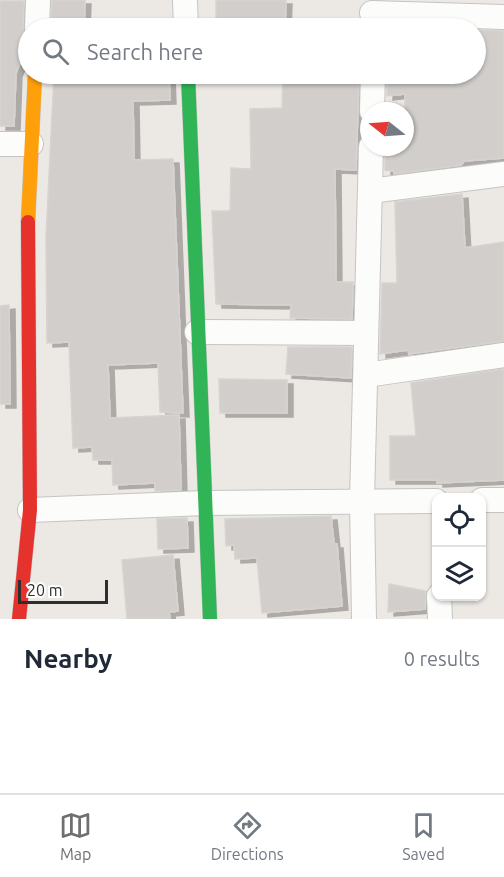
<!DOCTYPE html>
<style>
:root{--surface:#fff;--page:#f2f2f3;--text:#1f2937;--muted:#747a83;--line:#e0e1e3;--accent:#706f6e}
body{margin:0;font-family:Ubuntu,sans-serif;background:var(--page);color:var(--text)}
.controls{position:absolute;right:18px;bottom:18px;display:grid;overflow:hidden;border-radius:12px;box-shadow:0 2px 4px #0004}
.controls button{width:54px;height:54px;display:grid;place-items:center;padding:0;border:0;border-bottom:2px solid var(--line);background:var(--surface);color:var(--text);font:30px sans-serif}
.compass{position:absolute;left:360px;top:102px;width:54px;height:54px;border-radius:50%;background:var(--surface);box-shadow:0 2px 4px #0004;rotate:287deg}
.scale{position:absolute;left:18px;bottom:15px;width:90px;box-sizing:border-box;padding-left:6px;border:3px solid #2e2e2e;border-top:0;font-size:16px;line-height:21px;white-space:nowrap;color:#2e2e2e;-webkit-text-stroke:4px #fff;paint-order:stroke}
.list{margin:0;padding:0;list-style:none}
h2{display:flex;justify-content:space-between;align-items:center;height:78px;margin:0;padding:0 24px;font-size:26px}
h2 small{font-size:20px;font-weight:400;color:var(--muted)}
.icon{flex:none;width:33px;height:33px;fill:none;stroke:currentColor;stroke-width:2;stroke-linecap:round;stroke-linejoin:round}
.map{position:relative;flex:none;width:504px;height:619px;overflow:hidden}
.search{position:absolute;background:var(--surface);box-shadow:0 2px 4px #0004;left:18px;right:18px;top:18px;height:66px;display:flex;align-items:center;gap:15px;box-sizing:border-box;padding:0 21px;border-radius:33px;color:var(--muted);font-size:22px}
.sheet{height:174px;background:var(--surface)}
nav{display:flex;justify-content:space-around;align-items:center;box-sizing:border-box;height:84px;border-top:2px solid var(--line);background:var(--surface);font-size:16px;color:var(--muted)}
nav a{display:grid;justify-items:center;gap:3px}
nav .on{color:var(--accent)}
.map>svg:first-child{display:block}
.building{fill:#d1cecb;stroke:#d7d4d0;stroke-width:1.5;filter:url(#shadow)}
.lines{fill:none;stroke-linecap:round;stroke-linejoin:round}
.street-casing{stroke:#c5c4c5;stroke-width:26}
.fast-casing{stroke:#c5c4c5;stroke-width:15}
.slow-casing{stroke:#c5c4c5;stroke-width:15}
.jam-casing{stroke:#c5c4c5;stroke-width:15}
.street{stroke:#fcfcfb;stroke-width:24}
.fast{stroke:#30b455;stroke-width:14}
.slow{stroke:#ff9f0a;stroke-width:14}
.jam{stroke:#e5322d;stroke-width:14}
</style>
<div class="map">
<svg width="504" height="619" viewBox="0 0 504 619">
<defs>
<filter id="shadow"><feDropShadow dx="6" dy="4" stdDeviation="0" flood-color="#0004"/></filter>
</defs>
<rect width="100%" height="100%" fill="#ece8e4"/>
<g class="building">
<path d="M52 0H85L84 28H51Z"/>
<path d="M216 0H286L285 28H216Z"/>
<path d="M0 1H24L23 28 28 39V57L20 63 16 73 14 126H0Z"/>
<path d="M476 30 504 31V158L464 161 461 165 394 174V171L385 170V147H405V94L387 96V74H476Z"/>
<path d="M54 74H169L170 100 133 101 134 160 173 159 183 413 160 412 158 363 108 365 110 418 179 415 181 490 155 491V483L113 485 112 460H93L92 447 73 448 69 342 47 343 46 238Z"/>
<path d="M335 74H359L356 170 335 169 336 282H353L352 319 290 318 291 305 216 304 212 211H230L231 168 251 169 250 109 282 108 283 78 335 79Z"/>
<path d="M462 194 465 248 504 242V341L409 354 408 350 380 354 382 283H397L395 202Z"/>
<path d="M9 305 10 404H0V306Z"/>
<path d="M288 347H352L351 378 286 374Z"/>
<path d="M504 369V480L437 483V480H390V436H416L411 383Z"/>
<path d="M219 379 287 380V413H220Z"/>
<path d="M331 516 334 544H337L342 606 262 613 257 558 235 559 234 545 226 546 225 519Z"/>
<path d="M187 518 188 548 158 549 157 519Z"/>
<path d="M173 555 178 611 169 612 170 619H127L122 560Z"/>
<path d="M389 584 426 591 425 609 388 612Z"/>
</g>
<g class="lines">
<defs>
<g id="street">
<path d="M185 0 186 28"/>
<path d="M372 13 504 17"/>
<path d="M37 28 38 0"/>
<path d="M372 111 373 74"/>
<path d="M0 144H31"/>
<path d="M370 191 504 174"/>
<path d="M197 332 366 333"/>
<path d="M366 375 504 355"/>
<path d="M482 500H504"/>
<path d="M30 510 205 503 436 501"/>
<path d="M439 596 440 619"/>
<path d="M364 619 362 501 371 147"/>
</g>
<path id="fast" d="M188 74 210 619"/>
<path id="slow" d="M28 222 35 74"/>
<path id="jam" d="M19 619 30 510 28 222"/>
</defs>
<use href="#street" class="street-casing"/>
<use href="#fast" class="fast-casing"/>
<use href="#slow" class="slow-casing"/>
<use href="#jam" class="jam-casing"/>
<use href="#street" class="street"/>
<use href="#fast" class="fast"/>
<use href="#slow" class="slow"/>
<use href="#jam" class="jam"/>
</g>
</svg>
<div class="controls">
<button><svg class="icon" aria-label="locate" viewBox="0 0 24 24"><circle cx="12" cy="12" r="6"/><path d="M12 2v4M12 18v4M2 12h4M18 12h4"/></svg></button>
<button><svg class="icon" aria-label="layers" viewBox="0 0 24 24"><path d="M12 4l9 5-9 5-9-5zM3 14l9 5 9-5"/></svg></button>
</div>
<svg class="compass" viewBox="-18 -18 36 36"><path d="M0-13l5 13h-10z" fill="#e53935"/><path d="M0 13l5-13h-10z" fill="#747a83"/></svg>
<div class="scale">20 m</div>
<div class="search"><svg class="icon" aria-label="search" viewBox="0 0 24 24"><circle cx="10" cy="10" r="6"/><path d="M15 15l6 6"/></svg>Search here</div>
</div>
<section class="sheet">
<h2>Nearby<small>0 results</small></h2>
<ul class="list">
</ul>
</section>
<nav>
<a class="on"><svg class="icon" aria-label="map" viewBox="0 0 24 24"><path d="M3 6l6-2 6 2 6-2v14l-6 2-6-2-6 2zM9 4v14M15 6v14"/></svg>Map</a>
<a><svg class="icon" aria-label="directions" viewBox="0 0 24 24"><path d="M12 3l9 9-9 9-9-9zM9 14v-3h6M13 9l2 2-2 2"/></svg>Directions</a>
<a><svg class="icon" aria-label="saved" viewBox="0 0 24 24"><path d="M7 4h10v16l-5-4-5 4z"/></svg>Saved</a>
</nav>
